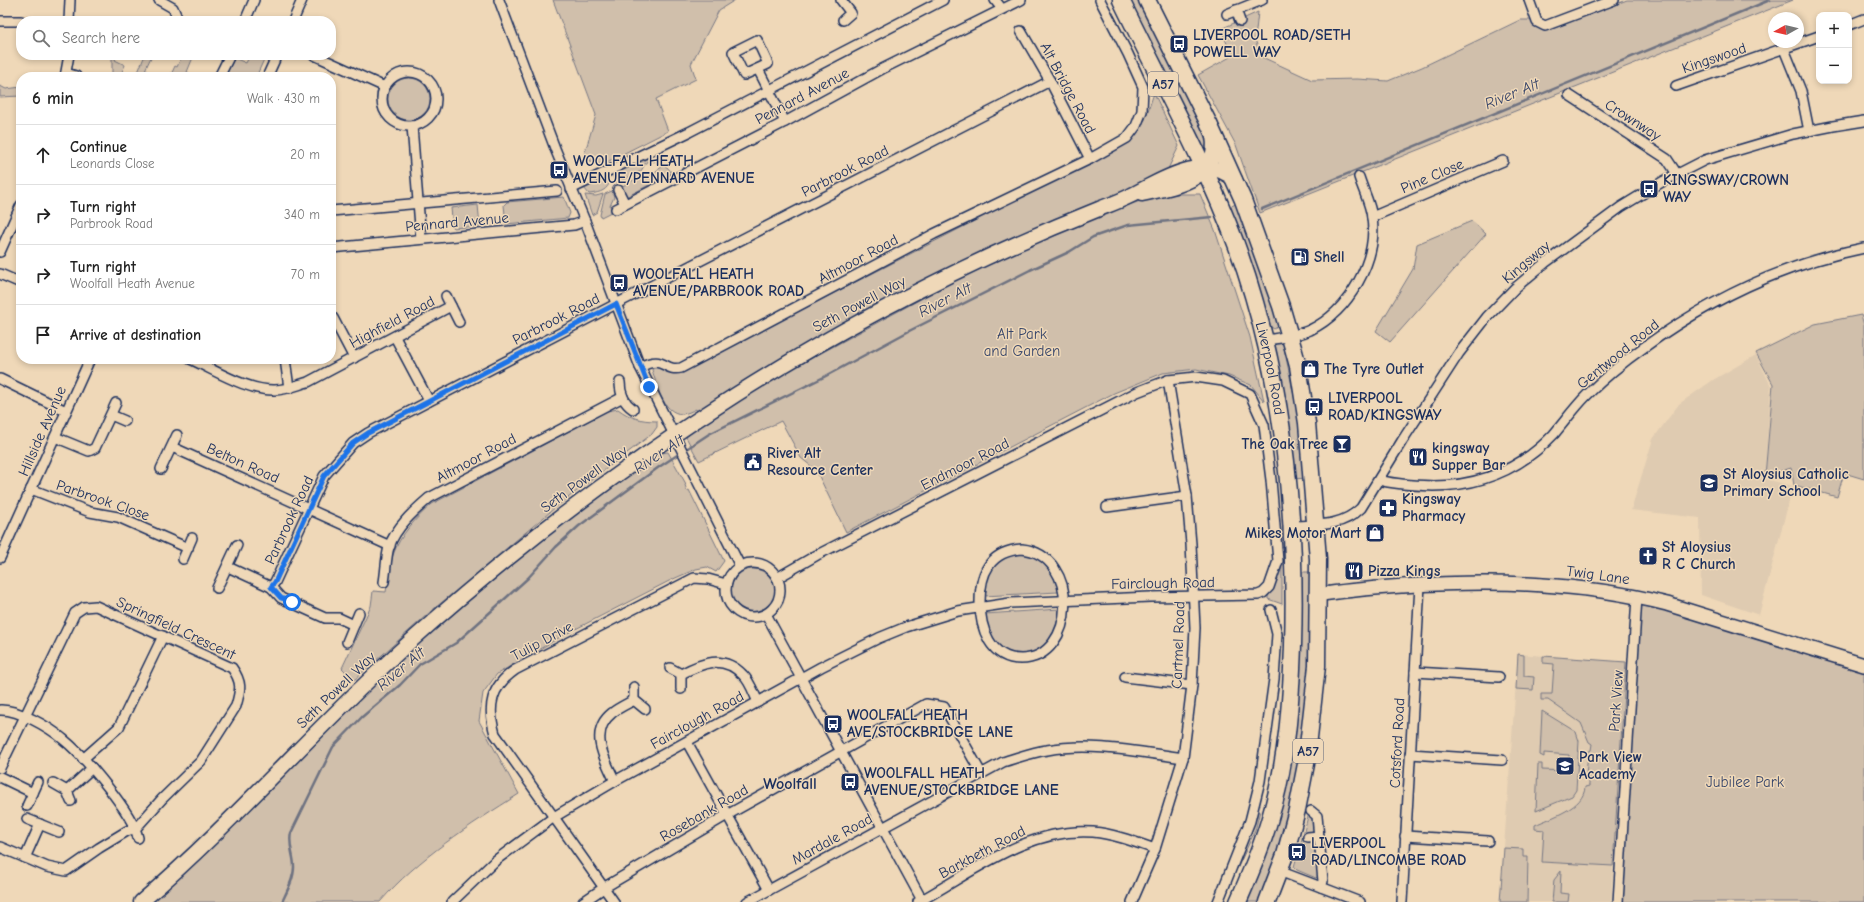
<!DOCTYPE html>
<meta charset="utf-8">
<style>
:root{--surface:#fff;--page:#f2f2f2;--text:#222;--muted:#767676;--line:#e0e0e0}
body{margin:0;font-family:"Comic Neue",sans-serif;background:var(--page);color:var(--text)}
.controls{position:absolute;right:12px;top:12px;display:grid;overflow:hidden;border-radius:8px;box-shadow:0 2px 6px #0003}
.controls button{width:36px;height:36px;display:grid;place-items:center;padding:0;border:0;border-bottom:1px solid var(--line);background:var(--surface);color:var(--text);font:20px sans-serif}
.compass{position:absolute;left:1768px;top:12px;width:36px;height:36px;border-radius:50%;background:var(--surface);box-shadow:0 2px 6px #0003;rotate:262deg}
.stop{position:absolute;width:12px;height:12px;margin:-9px;border:3px solid #1a73e8;border-radius:50%;background:#fff}
.stop.end{background:#1a73e8;border-color:#fff;box-shadow:0 1px 4px #0008}
.list{margin:0;padding:0;list-style:none}
h2{display:flex;justify-content:space-between;align-items:center;height:52px;margin:0;padding:0 16px;font-size:17px}
h2 small{font-size:13px;font-weight:400;color:var(--muted)}
.list li{display:grid;grid-template-columns:26px 1fr auto;gap:12px;align-items:center;box-sizing:border-box;height:60px;padding:0 16px;border-top:1px solid var(--line)}
.list b{display:block;font-size:15px;white-space:nowrap}
.list p{margin:0;font-size:13px;white-space:nowrap;color:var(--muted)}
.list em{font-size:13px;font-style:normal;color:var(--muted)}
.icon{flex:none;width:22px;height:22px;fill:none;stroke:currentColor;stroke-width:2;stroke-linecap:round;stroke-linejoin:round}
.map{position:relative;flex:none;width:1864px;height:902px;overflow:hidden}
.search{position:absolute;background:var(--surface);box-shadow:0 2px 6px #0003;left:16px;top:16px;width:320px;height:44px;display:flex;align-items:center;gap:10px;box-sizing:border-box;padding:0 14px;border-radius:16px;color:var(--muted);font-size:15px}
.panel{position:absolute;background:var(--surface);box-shadow:0 2px 6px #0003;left:16px;top:72px;width:320px;height:292px;border-radius:16px}
.map>svg:first-child{display:block}
.built{fill:#dfcbb1}
.green{fill:#d0bfab;stroke:#767784}
.lines{fill:none;stroke-linecap:round;stroke-linejoin:round}
.stream{stroke:#6e7281;stroke-width:2.5}
.street-casing{stroke:#1b2f5e;stroke-width:12}
.secondary-casing{stroke:#1b2f5e;stroke-width:16}
.primary-casing{stroke:#1b2f5e;stroke-width:17}
.highway-casing{stroke:#1b2f5e;stroke-width:19}
.street{stroke:#efd8b8;stroke-width:9}
.secondary{stroke:#efd8b8;stroke-width:13}
.primary{stroke:#efd8b8;stroke-width:14}
.highway{stroke:#efd8b8;stroke-width:16}
.route{stroke:#1a73e8;stroke-width:5}
.labels{text-anchor:middle;dominant-baseline:central;stroke-width:3;stroke-linejoin:round;paint-order:stroke}
.shield{fill:#efd8b8;stroke:#5b6279;stroke-width:1}
.shield-label{font-size:14px;font-weight:bold;fill:#1b2f5e}
.poi-label{font-size:15px;font-weight:bold;fill:#1b2f5e;stroke:#efd8b8;text-anchor:start}
.street-label{font-size:15px;fill:#1b2f5e;stroke:#efd8b8}
.park-label{font-size:15px;fill:#36456a;stroke:#efd8b8}
.water-label{font-size:16px;font-style:italic;fill:#37456a;stroke:#efd8b8}
.neighbourhood-label{font-size:16px;font-weight:bold;fill:#1b2f5e;stroke:#efd8b8}
</style>
<div class="map">
<svg width="1864" height="902" viewBox="0 0 1864 902">
<rect width="100%" height="100%" fill="#efd8b8"/>
<filter id="ink" filterUnits="userSpaceOnUse"><feTurbulence type="fractalNoise" baseFrequency=".025" numOctaves="2"/><feDisplacementMap in="SourceGraphic" scale="8" xChannelSelector="R" yChannelSelector="G"/><feConvolveMatrix kernelMatrix="1 2 1 2 8 2 1 2 1" color-interpolation-filters="sRGB"/></filter>
<g filter="url(#ink)">
<g class="built">
<path d="M1756 355 1771 386 1765 479 1793 486 1759 615 1701 595 1700 518 1631 510 1653 439 1679 404 1713 380Z"/>
<path d="M1518 654 1626 662 1611 902H1500Z"/>
</g>
<g class="green">
<path d="M553 0H735L719 10 691 64 696 79 656 99 668 131 603 164 583 159 596 115Z"/>
<path d="M1128 0H1138L1205 132 1208 144 1203 148Z"/>
<path d="M1627 0H1793L1260 213 1236 145 1198 75 1232 56 1221 29 1258 12 1255 40 1262 57 1312 80 1357 79 1388 81 1422 67 1520 20H1532L1539 29 1549 30Z"/>
<path d="M112 55H117L115 60 125 65 122 72 132 77H112Z"/>
<path d="M145 55H152L145 70 161 77H136Z"/>
<path d="M179 55H194L187 72 189 73 187 77H170L175 66 177 67 182 56Z"/>
<path d="M250 55H266L256 77H225L234 58 246 63Z"/>
<circle cx="409" cy="99" r="21"/>
<path d="M0 86 6 89 21 87V96L0 97Z"/>
<path d="M1154 93 1179 146 1168 169 1170 175 1009 247 699 418 696 409C692 411 686 414 682 414 662 413 657 384 652 370L654 365 675 373 692 366 1103 155 1127 140 1145 120Z"/>
<path d="M659 148 661 155 657 161 646 162 641 171 619 182H615L612 174 613 172Z"/>
<path d="M664 166 667 167 672 173 626 197 619 190 621 187 643 175H653L657 170Z"/>
<path d="M603 179 607 180 609 184C605 192 597 193 589 194L584 188Z"/>
<path d="M612 191 614 197 610 206 613 211 601 217 600 215 605 194Z"/>
<path d="M603 194 597 212 592 215 585 195 596 196Z"/>
<path d="M1160 194H1200L1215 230 1250 337 1264 401 1251 385 1229 376 1196 369 1163 373 1114 393 846 532 816 470 801 458 781 421 699 461 686 437 729 403 978 268 1081 222Z"/>
<path d="M564 197 570 213 568 218 506 224 504 205 507 202Z"/>
<path d="M1236 204 1279 326 1274 329 1268 325 1229 207Z"/>
<path d="M478 205 480 226 453 228 451 208Z"/>
<path d="M1472 221 1486 234 1390 342 1376 331 1413 269 1417 244Z"/>
<path d="M1861 315 1864 325V479L1844 473 1837 497 1794 485 1791 468 1765 476 1773 384 1756 353 1815 324Z"/>
<path d="M1276 342 1283 343 1299 420 1307 478 1293 479 1275 345Z"/>
<path d="M618 409C630 418 641 421 657 421V427L652 434 556 507 429 613 354 680 342 668 371 606 373 591 386 592C388 580 389 566 393 555 400 535 416 518 432 504L607 411Z"/>
<path d="M668 452 686 484 685 485 687 491 689 490 724 561 716 572 707 567 696 569 671 580 562 636 497 674 483 693 479 721 519 794C470 825 418 858 380 902H145L351 702 494 574 654 454Z"/>
<path d="M1027 553C1044 562 1058 570 1058 592L984 596C983 568 1001 554 1027 553Z"/>
<path d="M1282 563V604L1268 599V597Z"/>
<circle cx="753" cy="591" r="22"/>
<path d="M1298 572H1312V635L1305 731 1286 835 1260 902H1246L1274 830Z"/>
<path d="M1637 597 1864 664V902H1618Z"/>
<path d="M1059 609C1060 613 1059 617 1058 621 1052 659 1001 668 987 630 986 625 986 619 985 614Z"/>
<path d="M1518 654 1524 655V676L1534 677 1533 690 1516 689Z"/>
<path d="M1543 656 1626 662 1613 866 1542 862 1544 830 1535 829V825C1552 817 1584 808 1585 787L1589 786V778L1586 776 1588 752 1591 750 1592 744 1589 742 1581 723 1548 700H1541V694H1552L1554 664 1543 663Z"/>
<path d="M1542 711 1576 732 1579 741 1576 790 1572 796 1536 811 1538 764H1542V770L1568 771 1569 755 1544 753V757L1540 755Z"/>
<path d="M1256 810 1260 811 1255 831 1237 869 1235 868Z"/>
<path d="M1309 813 1312 814 1315 830 1312 833 1313 841 1315 842 1319 875 1316 878 1297 870 1294 867Z"/>
<path d="M1504 848 1523 849V857H1528L1527 902H1500Z"/>
<path d="M1561 871 1560 893 1569 894 1568 902H1552L1554 880Z"/>
</g>
<g class="lines">
<g class="stream">
<path d="M1262 209 1770 0"/>
<path d="M282 902C287 891 294 879 294 867 294 855 288 845 291 833L333 747 362 717 400 685 420 664 456 643 528 578 556 547 579 526 659 467 709 434 824 377 911 330 1030 270 1069 252 1093 237 1128 225 1212 217"/>
</g>
<defs>
<g id="street">
<path d="M159 0 173 8 176 15 174 21"/>
<path d="M499 0 556 151 585 221 640 367 740 566"/>
<path d="M841 0 851 13 843 20"/>
<path d="M995 0 1002 9"/>
<path d="M1529 0 1537 22 1545 26 1614 0"/>
<path d="M1236 10 1240 21"/>
<path d="M1227 14 1262 0"/>
<path d="M0 21H21"/>
<path d="M69 21 70 0"/>
<path d="M245 21 254 0"/>
<path d="M293 21 302 0"/>
<path d="M1849 25 1864 19"/>
<path d="M1021 31 1050 81 1090 159"/>
<path d="M757 40 768 64 744 75 733 52Z"/>
<path d="M1784 49 1801 91 1809 131"/>
<path d="M314 55 385 87"/>
<path d="M758 69 785 122"/>
<circle cx="409" cy="99" r="27"/>
<path d="M66 73 76 76"/>
<path d="M65 77 69 55"/>
<path d="M219 77 230 55"/>
<path d="M267 77 277 55"/>
<path d="M1676 86 1819 36"/>
<path d="M1569 95 1667 159 1677 174"/>
<path d="M412 126 421 239"/>
<path d="M571 189 689 132 943 0"/>
<path d="M618 190 625 204"/>
<path d="M616 209 785 122 882 69 1021 0"/>
<path d="M331 211 557 191"/>
<path d="M1372 217 1503 161"/>
<path d="M331 248 574 225 585 221"/>
<path d="M0 252 21 205"/>
<path d="M0 274 21 283"/>
<path d="M446 296 459 322"/>
<path d="M333 318 354 358"/>
<path d="M395 337 429 401"/>
<path d="M1266 340C1281 338 1296 336 1310 330 1349 311 1378 260 1372 218 1371 205 1363 190 1359 177"/>
<path d="M190 359C215 370 247 391 275 390 286 390 297 385 308 382L451 306"/>
<path d="M285 359 289 388"/>
<path d="M640 367C665 354 663 372 681 368L934 234 1090 159 1127 138 1136 126 1142 111 1143 87 1128 54 1100 0"/>
<path d="M0 379 66 411"/>
<path d="M620 382C620 393 624 403 633 409"/>
<path d="M111 415 125 421"/>
<path d="M55 437 89 451 95 448 116 403"/>
<path d="M172 447 390 546"/>
<path d="M161 469 177 435"/>
<path d="M1379 480C1396 485 1415 485 1433 486 1480 486 1521 469 1554 434 1565 421 1575 407 1587 395 1604 378 1623 362 1643 348 1709 300 1784 264 1864 248"/>
<path d="M31 489 90 512 118 517 188 548"/>
<path d="M1107 507 1187 496"/>
<path d="M1292 526C1317 525 1342 527 1361 508L1402 441 1459 353 1487 317 1515 288 1545 263 1621 207 1662 182 1705 160 1793 134 1833 126 1864 121"/>
<path d="M1022 549C1081 555 1077 659 1021 659 990 659 980 628 980 602 980 573 990 551 1022 549Z"/>
<path d="M0 558 90 359"/>
<path d="M183 559 192 538"/>
<circle cx="753" cy="590" r="27"/>
<path d="M228 567 271 587 281 598 325 618H339L354 625"/>
<path d="M384 582C386 571 386 557 389 547 396 527 414 511 429 498L623 397"/>
<path d="M271 587 275 582 324 476 353 443 368 433 616 304 1050 81"/>
<path d="M217 588 237 545"/>
<path d="M766 614 923 902"/>
<path d="M347 642 359 613"/>
<path d="M670 668 681 674V689"/>
<path d="M1415 672 1499 677"/>
<path d="M681 674C702 663 723 654 743 675 750 681 754 694 758 702"/>
<path d="M1125 677 1192 685"/>
<path d="M634 687V700L645 709"/>
<path d="M0 710C18 709 49 727 63 739 84 756 133 813 138 838"/>
<path d="M687 742 769 890"/>
<path d="M1410 754 1502 760"/>
<path d="M83 759 119 727 163 636"/>
<path d="M0 768 75 613 84 607 96 606 232 668C242 682 241 689 236 706L201 761 162 799 136 828 127 831 99 848 66 871 47 867 0 847"/>
<path d="M0 777 33 793"/>
<path d="M615 781C605 760 588 732 612 713 618 708 627 704 634 700"/>
<path d="M53 783 67 791 71 801"/>
<path d="M67 791 92 768"/>
<path d="M27 806 38 782"/>
<path d="M1311 811 1317 816 1323 881 1321 887"/>
<path d="M27 819 59 832"/>
<path d="M1405 836 1488 841"/>
<path d="M1308 837 1319 836"/>
<path d="M25 858 40 824"/>
<path d="M1279 871 1360 902"/>
<path d="M452 902 496 860 554 817 615 781 821 667 879 638 906 627 958 611 1010 603 1150 597 1258 595 1263 593 1269 587 1278 561 1271 480 1264 425 1250 394 1223 381 1196 377 1168 380 1137 392 817 555 777 578"/>
<path d="M583 902 605 887 727 815 926 704 944 707 981 773"/>
<path d="M614 902 495 734C487 706 491 687 515 670L694 578 708 579 726 584"/>
<path d="M747 902 1003 762C1017 758 1032 752 1047 750 1092 742 1138 752 1183 758"/>
<path d="M918 902C973 872 1028 827 1093 832 1114 834 1135 842 1155 849"/>
<path d="M1132 902 1155 849 1183 758 1192 685 1195 628 1191 544 1187 496 1168 380"/>
<path d="M1218 902 1250 821 1260 781 1274 679 1277 634 1271 610"/>
<path d="M1402 902 1420 585"/>
<path d="M1618 902 1637 597"/>
</g>
<path id="secondary" d="M1318 595C1346 590 1375 588 1403 586 1492 580 1581 582 1667 604L1864 665"/>
<g id="primary">
<path d="M1142 194C1174 187 1221 180 1213 136"/>
<path d="M141 902C237 820 318 724 412 640 614 459 847 309 1099 209 1109 205 1120 201 1130 196 1160 181 1204 151 1235 180"/>
</g>
<g id="highway">
<path id="s1" d="M1121 0C1160 81 1204 159 1236 244 1283 372 1297 509 1293 645 1291 702 1287 762 1270 818 1262 847 1250 874 1238 902"/>
<path d="M1147 0 1209 124 1243 200 1281 306 1290 337 1298 366 1307 423 1318 559 1317 666 1306 764 1297 810 1285 855 1267 902"/>
</g>
</defs>
<use href="#street" class="street-casing"/>
<use href="#secondary" class="secondary-casing"/>
<use href="#primary" class="primary-casing"/>
<use href="#highway" class="highway-casing"/>
<use href="#street" class="street"/>
<use href="#secondary" class="secondary"/>
<use href="#primary" class="primary"/>
<use href="#highway" class="highway"/>
</g>
</g>
<g class="lines" filter="url(#ink)">
<path class="route" d="M292 602 281 598 271 587 275 582 324 476 353 443 368 433 616 304 649 387"/>
</g>
<defs>
<symbol id="bus-square" viewBox="-11 -11 22 22"><rect x="-9" y="-9" width="18" height="18" rx="4" fill="#1b2f5e" stroke="#efd8b8"/><path d="M-5-6H5V4H4V6H2V4H-2V6H-4V4H-5ZM-3.5-4V0h7V-4ZM-3.5 1.2v1.5H-2V1.2ZM2 1.2v1.5H3.5V1.2Z" fill="#fff"/></symbol>
<symbol id="fuel-square" viewBox="-11 -11 22 22"><rect x="-9" y="-9" width="18" height="18" rx="4" fill="#1b2f5e" stroke="#efd8b8"/><path d="M-5.5-6h7V0h2V4h1.3V-2.5L3-4.5l.8-.8L6-3V5H2.5V1h-1V6h-7ZM-4.2-4.7v3.2H.2V-4.7Z" fill="#fff"/></symbol>
<symbol id="shop-square" viewBox="-11 -11 22 22"><rect x="-9" y="-9" width="18" height="18" rx="4" fill="#1b2f5e" stroke="#efd8b8"/><path d="M-5-2.5h2.3a2.7 3.5 0 0 1 5.4 0H5L5.5 6h-11ZM-1.5-2.5h3a1.5 2.3 0 0 0-3 0Z" fill="#fff"/></symbol>
<symbol id="bar-square" viewBox="-11 -11 22 22"><rect x="-9" y="-9" width="18" height="18" rx="4" fill="#1b2f5e" stroke="#efd8b8"/><path d="M-6-5H6L.8 .8V4.5H3.5V6h-7V4.5H-.8V.8Z" fill="#fff"/></symbol>
<symbol id="restaurant-square" viewBox="-11 -11 22 22"><rect x="-9" y="-9" width="18" height="18" rx="4" fill="#1b2f5e" stroke="#efd8b8"/><path d="M-5-6h1v4h1v-4h1v4h1v-4h1v5L-1.5 .5V6h-2V.5L-5-1ZM5-6V6H3V1.5H1.5Q1.5-4 5-6Z" fill="#fff"/></symbol>
<symbol id="civic-square" viewBox="-11 -11 22 22"><rect x="-9" y="-9" width="18" height="18" rx="4" fill="#1b2f5e" stroke="#efd8b8"/><path d="M-.6-6.5H3V-4.5H.6V-3L4-1V1h2V6H-6V1h2V-1L-.6-3ZM-1.2 2.5V6h2.4V2.5Z" fill="#fff"/></symbol>
<symbol id="school-square" viewBox="-11 -11 22 22"><rect x="-9" y="-9" width="18" height="18" rx="4" fill="#1b2f5e" stroke="#efd8b8"/><path d="M0-5L7-2L0 1L-7-2ZM-4 1L0 2.5L4 1V4Q0 6-4 4Z" fill="#fff"/></symbol>
<symbol id="pharmacy-square" viewBox="-11 -11 22 22"><rect x="-9" y="-9" width="18" height="18" rx="4" fill="#1b2f5e" stroke="#efd8b8"/><path d="M-2-6h4v4h4v4h-4v4h-4v-4h-4v-4h4Z" fill="#fff"/></symbol>
<symbol id="church-square" viewBox="-11 -11 22 22"><rect x="-9" y="-9" width="18" height="18" rx="4" fill="#1b2f5e" stroke="#efd8b8"/><path d="M-1.2-6h2.4v3.5h3.3v2.4h-3.3V6h-2.4V-.1h-3.3v-2.4h3.3Z" fill="#fff"/></symbol>
</defs>
<g fill-rule="evenodd">
<use href="#bus-square" x="1168" y="33" width="22" height="22"/>
<use href="#bus-square" x="548" y="159" width="22" height="22"/>
<use href="#bus-square" x="1638" y="178" width="22" height="22"/>
<use href="#fuel-square" x="1289" y="246" width="22" height="22"/>
<use href="#bus-square" x="608" y="272" width="22" height="22"/>
<use href="#shop-square" x="1299" y="358" width="22" height="22"/>
<use href="#bus-square" x="1303" y="396" width="22" height="22"/>
<use href="#bar-square" x="1331" y="433" width="22" height="22"/>
<use href="#restaurant-square" x="1407" y="446" width="22" height="22"/>
<use href="#civic-square" x="742" y="451" width="22" height="22"/>
<use href="#school-square" x="1698" y="472" width="22" height="22"/>
<use href="#pharmacy-square" x="1377" y="497" width="22" height="22"/>
<use href="#shop-square" x="1364" y="522" width="22" height="22"/>
<use href="#church-square" x="1637" y="545" width="22" height="22"/>
<use href="#restaurant-square" x="1343" y="560" width="22" height="22"/>
<use href="#bus-square" x="822" y="713" width="22" height="22"/>
<use href="#school-square" x="1554" y="755" width="22" height="22"/>
<use href="#bus-square" x="839" y="771" width="22" height="22"/>
<use href="#bus-square" x="1286" y="841" width="22" height="22"/>
</g>
<g class="labels">
<g class="shield">
<rect x="1148" y="72" width="30" height="24" rx="3"/>
<rect x="1293" y="739" width="30" height="24" rx="3"/>
</g>
<g class="shield-label">
<text x="1163" y="84">A57</text>
<text x="1308" y="751">A57</text>
</g>
<g class="poi-label">
<text x="1193" y="35">LIVERPOOL ROAD/SETH<tspan x="1193" dy="17">POWELL WAY</tspan></text>
<text x="573" y="161">WOOLFALL HEATH<tspan x="573" dy="17">AVENUE/PENNARD AVENUE</tspan></text>
<text x="1663" y="180">KINGSWAY/CROWN<tspan x="1663" dy="17">WAY</tspan></text>
<text x="1314" y="257">Shell</text>
<text x="633" y="274">WOOLFALL HEATH<tspan x="633" dy="17">AVENUE/PARBROOK ROAD</tspan></text>
<text x="1324" y="369">The Tyre Outlet</text>
<text x="1328" y="398">LIVERPOOL<tspan x="1328" dy="17">ROAD/KINGSWAY</tspan></text>
<text x="1328" y="444" text-anchor="end">The Oak Tree</text>
<text x="1432" y="448">kingsway<tspan x="1432" dy="17">Supper Bar</tspan></text>
<text x="767" y="453">River Alt<tspan x="767" dy="17">Resource Center</tspan></text>
<text x="1723" y="474">St Aloysius Catholic<tspan x="1723" dy="17">Primary School</tspan></text>
<text x="1402" y="499">Kingsway<tspan x="1402" dy="17">Pharmacy</tspan></text>
<text x="1361" y="533" text-anchor="end">Mikes Motor Mart</text>
<text x="1662" y="547">St Aloysius<tspan x="1662" dy="17">R C Church</tspan></text>
<text x="1368" y="571">Pizza Kings</text>
<text x="847" y="715">WOOLFALL HEATH<tspan x="847" dy="17">AVE/STOCKBRIDGE LANE</tspan></text>
<text x="1579" y="757">Park View<tspan x="1579" dy="17">Academy</tspan></text>
<text x="864" y="773">WOOLFALL HEATH<tspan x="864" dy="17">AVENUE/STOCKBRIDGE LANE</tspan></text>
<text x="1311" y="843">LIVERPOOL<tspan x="1311" dy="17">ROAD/LINCOMBE ROAD</tspan></text>
</g>
<g class="street-label">
<text transform="translate(1714 58) rotate(-19)">Kingswood</text>
<text transform="translate(1068 88) rotate(62)">Alt Bridge Road</text>
<text transform="translate(802 96) rotate(-28)">Pennard Avenue</text>
<text transform="translate(1633 120) rotate(33)">Crownway</text>
<text transform="translate(845 171) rotate(-27)">Parbrook Road</text>
<text transform="translate(1432 176) rotate(-23)">Pine Close</text>
<text transform="translate(457 222) rotate(-5)">Pennard Avenue</text>
<text transform="translate(858 259) rotate(-28)">Altmoor Road</text>
<text transform="translate(1526 262) rotate(-40)">Kingsway</text>
<text transform="translate(859 304) rotate(-28)">Seth Powell Way</text>
<text transform="translate(556 319) rotate(-27)">Parbrook Road</text>
<text transform="translate(392 322) rotate(-28)">Highfield Road</text>
<text transform="translate(1618 354) rotate(-39)">Gentwood Road</text>
<text stroke="none"><textPath href="#s1" startOffset="399">Liverpool Road</textPath></text>
<text transform="translate(42 431) rotate(-66)">Hillside Avenue</text>
<text transform="translate(476 458) rotate(-28)">Altmoor Road</text>
<text transform="translate(243 463) rotate(24)">Belton Road</text>
<text transform="translate(965 464) rotate(-27)">Endmoor Road</text>
<text transform="translate(584 479) rotate(-36)">Seth Powell Way</text>
<text transform="translate(103 500) rotate(19)">Parbrook Close</text>
<text transform="translate(289 520) rotate(-65)">Parbrook Road</text>
<text transform="translate(1598 575) rotate(8)">Twig Lane</text>
<text transform="translate(1163 583) rotate(-1)">Fairclough Road</text>
<text transform="translate(176 628) rotate(25)">Springfield Crescent</text>
<text transform="translate(542 641) rotate(-28)">Tulip Drive</text>
<text transform="translate(1178 645) rotate(-88)">Cartmel Road</text>
<text transform="translate(336 690) rotate(-44)">Seth Powell Way</text>
<text transform="translate(1616 701) rotate(-86)">Park View</text>
<text transform="translate(697 720) rotate(-29)">Fairclough Road</text>
<text transform="translate(1397 743) rotate(-87)">Cotsford Road</text>
<text transform="translate(704 813) rotate(-30)">Rosebank Road</text>
<text transform="translate(832 839) rotate(-29)">Mardale Road</text>
<text transform="translate(982 852) rotate(-28)">Barkbeth Road</text>
</g>
<g class="park-label">
<text x="1022" y="334">Alt Park<tspan x="1022" dy="17">and Garden</tspan></text>
<text x="1745" y="782">Jubilee Park</text>
</g>
<g class="water-label">
<text transform="translate(1512 94) rotate(-22)">River Alt</text>
<text transform="translate(945 300) rotate(-27)">River Alt</text>
<text transform="translate(659 454) rotate(-34)">River Alt</text>
<text transform="translate(401 669) rotate(-40)">River Alt</text>
</g>
<g class="neighbourhood-label">
<text x="790" y="784">Woolfall</text>
</g>
</g>
</svg>
<div class="controls">
<button>+</button>
<button>−</button>
</div>
<svg class="compass" viewBox="-18 -18 36 36"><path d="M0-13l5 13h-10z" fill="#e53935"/><path d="M0 13l5-13h-10z" fill="#767676"/></svg>
<div class="stop" style="left:292px;top:602px"></div>
<div class="stop end" style="left:649px;top:387px"></div>
<div class="search"><svg class="icon" aria-label="search" viewBox="0 0 24 24"><circle cx="10" cy="10" r="6"/><path d="M15 15l6 6"/></svg>Search here</div>
<section class="panel">
<h2>6 min<small>Walk · 430 m</small></h2>
<ul class="list">
<li><svg class="icon" aria-label="ahead" viewBox="0 0 24 24"><path d="M12 20V5M6 11l6-6 6 6"/></svg><div><b>Continue</b><p>Leonards Close</p></div><em>20 m</em></li>
<li><svg class="icon" aria-label="right" viewBox="0 0 24 24"><path d="M7 20v-9h11M14 6l5 5-5 5"/></svg><div><b>Turn right</b><p>Parbrook Road</p></div><em>340 m</em></li>
<li><svg class="icon" aria-label="right" viewBox="0 0 24 24"><path d="M7 20v-9h11M14 6l5 5-5 5"/></svg><div><b>Turn right</b><p>Woolfall Heath Avenue</p></div><em>70 m</em></li>
<li><svg class="icon" aria-label="arrive" viewBox="0 0 24 24"><path d="M6 21V4h12l-3 4 3 4H6"/></svg><div><b>Arrive at destination</b></div></li>
</ul>
</section>
</div>
